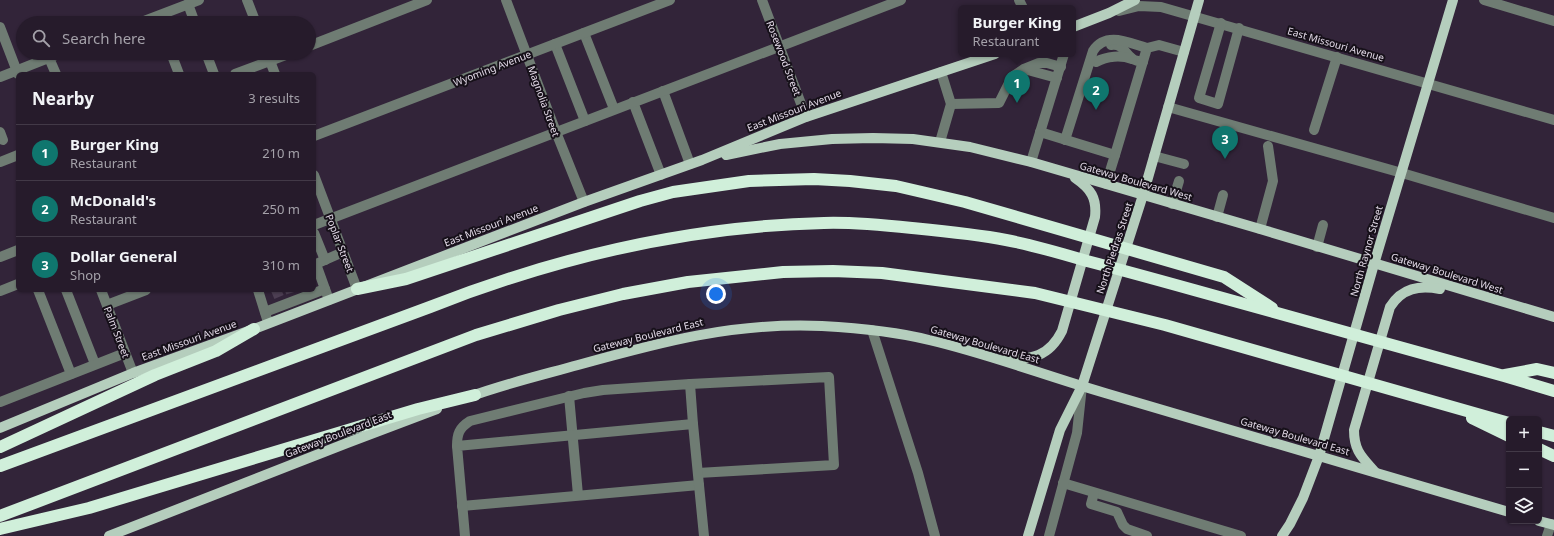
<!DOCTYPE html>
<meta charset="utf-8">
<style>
:root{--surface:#261b2b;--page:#322837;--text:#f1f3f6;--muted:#a4a1a9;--line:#423947;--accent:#0f766e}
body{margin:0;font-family:"Noto Sans",sans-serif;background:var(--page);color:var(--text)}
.controls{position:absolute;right:12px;bottom:12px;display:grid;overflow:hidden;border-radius:6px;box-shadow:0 1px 3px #0004}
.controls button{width:36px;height:36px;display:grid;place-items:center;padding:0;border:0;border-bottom:1px solid var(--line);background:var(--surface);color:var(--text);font:20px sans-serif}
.you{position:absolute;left:716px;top:294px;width:14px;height:14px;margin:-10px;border:3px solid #fff;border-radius:50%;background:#1a73e8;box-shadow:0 0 0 6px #1a73e833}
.badge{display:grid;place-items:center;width:26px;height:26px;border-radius:50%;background:var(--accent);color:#fff;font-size:13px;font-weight:700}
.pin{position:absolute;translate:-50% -33px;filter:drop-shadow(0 1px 2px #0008)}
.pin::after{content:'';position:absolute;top:21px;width:14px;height:12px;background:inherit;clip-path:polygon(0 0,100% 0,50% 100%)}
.popup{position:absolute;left:958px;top:5px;width:118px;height:52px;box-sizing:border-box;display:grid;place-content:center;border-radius:6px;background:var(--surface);filter:drop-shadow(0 1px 3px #0005);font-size:13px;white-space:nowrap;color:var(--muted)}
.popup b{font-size:15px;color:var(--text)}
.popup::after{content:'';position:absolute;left:50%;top:100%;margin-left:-8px;border:8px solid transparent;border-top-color:var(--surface)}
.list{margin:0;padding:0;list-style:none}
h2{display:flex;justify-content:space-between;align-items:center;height:52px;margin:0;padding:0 16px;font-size:17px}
h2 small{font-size:13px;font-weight:400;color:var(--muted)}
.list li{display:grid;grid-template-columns:26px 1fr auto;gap:12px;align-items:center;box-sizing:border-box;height:56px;padding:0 16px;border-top:1px solid var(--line)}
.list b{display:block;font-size:15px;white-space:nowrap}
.list p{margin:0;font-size:13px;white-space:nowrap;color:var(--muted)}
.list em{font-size:13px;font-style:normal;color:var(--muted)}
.icon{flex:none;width:22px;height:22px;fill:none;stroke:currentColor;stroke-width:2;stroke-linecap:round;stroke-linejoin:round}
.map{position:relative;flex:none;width:1554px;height:536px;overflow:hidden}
.search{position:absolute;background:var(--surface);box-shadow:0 1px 3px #0004;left:16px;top:16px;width:300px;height:44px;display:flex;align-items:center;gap:10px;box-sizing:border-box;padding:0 14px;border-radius:22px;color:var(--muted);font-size:15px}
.panel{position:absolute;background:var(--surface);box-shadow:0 1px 3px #0004;left:16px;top:72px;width:300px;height:220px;border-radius:6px}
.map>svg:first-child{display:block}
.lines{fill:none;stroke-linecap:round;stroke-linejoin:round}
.minor-tunnel{stroke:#4d3f53;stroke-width:10;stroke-dasharray:10 5;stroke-linecap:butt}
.minor{stroke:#6f7c73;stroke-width:10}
.major{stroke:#b5cebd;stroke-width:10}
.highway{stroke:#d0efda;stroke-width:12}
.labels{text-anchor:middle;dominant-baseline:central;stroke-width:4;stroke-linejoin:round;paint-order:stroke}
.street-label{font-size:10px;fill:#e3dae8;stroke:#161019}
</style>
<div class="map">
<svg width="1554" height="536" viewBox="0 0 1554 536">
<rect width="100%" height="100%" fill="#322439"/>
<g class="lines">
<g class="minor-tunnel">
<path d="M276 290 279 297"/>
<path d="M290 290 291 293"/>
</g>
<g class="minor">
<path d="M247 0 256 23"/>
<path d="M506 0 556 132 584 202"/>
<path d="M762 0 806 117"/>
<path d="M1019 0 1023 8"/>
<path d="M1484 0 1554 21"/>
<path d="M188 4 195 23"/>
<path d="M1119 11 1139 6 1161 7 1554 120"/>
<path d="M139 23 199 0"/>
<path d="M1221 23 1199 98 1218 104 1239 28"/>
<path d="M0 27 18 74"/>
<path d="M584 33 614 109"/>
<path d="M555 44 585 121"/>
<path d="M1111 45C1124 43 1124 54 1133 59 1135 61 1140 61 1143 62"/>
<path d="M309 46 427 0"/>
<path d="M171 53 179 74"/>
<path d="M206 53 214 74"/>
<path d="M267 53 275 74"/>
<path d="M49 58 56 74"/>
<path d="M1096 62C1107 56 1121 55 1132 59"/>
<path d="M1024 69 1057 78"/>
<path d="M235 74 291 53"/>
<path d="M0 77 61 53"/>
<path d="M663 91 690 164"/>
<path d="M633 102 661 175"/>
<path d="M951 104 999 103 1012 77 1024 69 1039 63H1047L1061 67"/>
<path d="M1168 107 1402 173 1554 218"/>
<path d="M1314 130 1337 57"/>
<path d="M0 132 3 140"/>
<path d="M1040 132 1115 155 1106 184"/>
<path d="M314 136 670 0"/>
<path d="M1065 140 1093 51C1106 31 1129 43 1147 48"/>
<path d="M940 142 951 104 941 72"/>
<path d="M1115 155 1147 48 1159 45 1184 52"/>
<path d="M1154 156 1184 164"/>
<path d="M0 162 18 155"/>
<path d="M1031 162 1064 54"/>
<path d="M314 175 357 289"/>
<path d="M1172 204 1179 181"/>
<path d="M1217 217 1223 195"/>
<path d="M314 225 901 0"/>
<path d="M1260 229 1273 181 1268 146"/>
<path d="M314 233 325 260"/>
<path d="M1317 247 1323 225"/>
<path d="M0 257 18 250"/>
<path d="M38 290 71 374"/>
<path d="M66 290 95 364"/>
<path d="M101 290 133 373"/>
<path d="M258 290 267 319"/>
<path d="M0 291 18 284"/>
<path d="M329 300 316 264 343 252"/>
<path d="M107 305 146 290"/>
<path d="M265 312 325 289"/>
<path d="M872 330 918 473 935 536"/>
<path d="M690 384 829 377 834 465 698 473"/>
<path d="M569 396 578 495"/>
<path d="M0 402 125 353"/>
<path d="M457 446C457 434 459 428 470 421L584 393 603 390 690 384 693 424"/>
<path d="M1063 483 1241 536"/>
<path d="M1094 493 1091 504 1117 512 1123 525 1127 529 1147 536"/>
<path d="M462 506 699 485"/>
<path d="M465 536 457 446 693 424 704 536"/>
<path d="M1049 536 1077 433 1082 386"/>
<path d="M1547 536 1551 524"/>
</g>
<g class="major">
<path d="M1073 27 1109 13 1135 0"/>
<path d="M726 155 780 144 832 139 873 138 913 139 970 147 1031 162 1260 229 1554 317"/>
<path d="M1005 360C1032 359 1049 357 1062 331L1095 217C1097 198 1091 189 1075 178"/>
<path d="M469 397C504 384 542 375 578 365 661 342 734 322 822 326 858 328 894 331 929 340 989 354 1046 376 1105 393 1239 433 1374 472 1509 512"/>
<path d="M0 428 133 373 254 329 584 202 702 160 806 117 995 54"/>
<path d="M1375 472C1362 457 1354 451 1354 430L1390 307C1402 288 1419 285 1440 289"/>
<path d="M1539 521 1554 525"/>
<path d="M109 536 347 443 437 409"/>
<path d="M1028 536 1060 430 1082 386 1143 195 1199 0"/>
<path d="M1282 536 1290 524 1303 498 1319 456 1374 264 1453 0"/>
</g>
<g class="highway">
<path d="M357 289 406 279 640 201 673 192 749 181 814 179 850 181 896 186 965 202 1224 277 1272 308"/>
<path d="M1505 375 1537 369 1554 373"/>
<path d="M1472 418 1509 436"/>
<path d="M1539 432 1554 436"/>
<path d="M0 447 155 375 216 351 254 329"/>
<path d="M1539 449 1554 456"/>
<path d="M0 466 430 307C557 257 687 226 824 223 853 222 883 225 912 228 943 231 975 234 1006 240 1033 245 1060 253 1087 261 1122 270 1158 280 1194 290 1297 319 1401 347 1504 376L1554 391"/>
<path d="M0 516 476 335 559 310 623 294 688 282 783 272 833 271 882 273 1035 293 1165 325 1509 423"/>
<path d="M0 529 89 508 418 409 475 395"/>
</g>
</g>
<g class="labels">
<g class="street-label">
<text transform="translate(1336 44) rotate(16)">East Missouri Avenue</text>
<text transform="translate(784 58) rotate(69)">Rosewood Street</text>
<text transform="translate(492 68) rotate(-21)">Wyoming Avenue</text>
<text transform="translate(544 101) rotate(70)">Magnolia Street</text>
<text transform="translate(794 110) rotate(-21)">East Missouri Avenue</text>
<text transform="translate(1136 181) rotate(16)">Gateway Boulevard West</text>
<text transform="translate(491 225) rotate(-21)">East Missouri Avenue</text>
<text transform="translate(340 243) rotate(69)">Poplar Street</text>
<text transform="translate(1114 248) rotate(-72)">North Piedras Street</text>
<text transform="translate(1366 251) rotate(-74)">North Raynor Street</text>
<text transform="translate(1447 273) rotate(17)">Gateway Boulevard West</text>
<text transform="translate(117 332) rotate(69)">Palm Street</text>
<text transform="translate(648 335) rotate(-14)">Gateway Boulevard East</text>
<text transform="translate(189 340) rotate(-20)">East Missouri Avenue</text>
<text transform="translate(985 344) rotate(16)">Gateway Boulevard East</text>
<text transform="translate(338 434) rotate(-21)">Gateway Boulevard East</text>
<text transform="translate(1295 436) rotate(16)">Gateway Boulevard East</text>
</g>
</g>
</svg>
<div class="controls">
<button>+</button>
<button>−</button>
<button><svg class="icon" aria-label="layers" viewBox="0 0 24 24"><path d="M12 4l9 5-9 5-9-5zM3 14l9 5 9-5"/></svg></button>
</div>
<div class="you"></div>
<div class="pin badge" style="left:1017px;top:103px">1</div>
<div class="popup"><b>Burger King</b>Restaurant</div>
<div class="pin badge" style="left:1096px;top:110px">2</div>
<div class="pin badge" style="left:1225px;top:159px">3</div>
<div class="search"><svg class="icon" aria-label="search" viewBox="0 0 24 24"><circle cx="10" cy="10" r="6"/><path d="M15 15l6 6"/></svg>Search here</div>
<section class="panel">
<h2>Nearby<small>3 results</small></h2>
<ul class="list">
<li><span class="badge">1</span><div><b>Burger King</b><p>Restaurant</p></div><em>210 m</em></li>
<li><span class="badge">2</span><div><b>McDonald's</b><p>Restaurant</p></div><em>250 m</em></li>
<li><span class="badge">3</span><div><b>Dollar General</b><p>Shop</p></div><em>310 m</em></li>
</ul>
</section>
</div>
